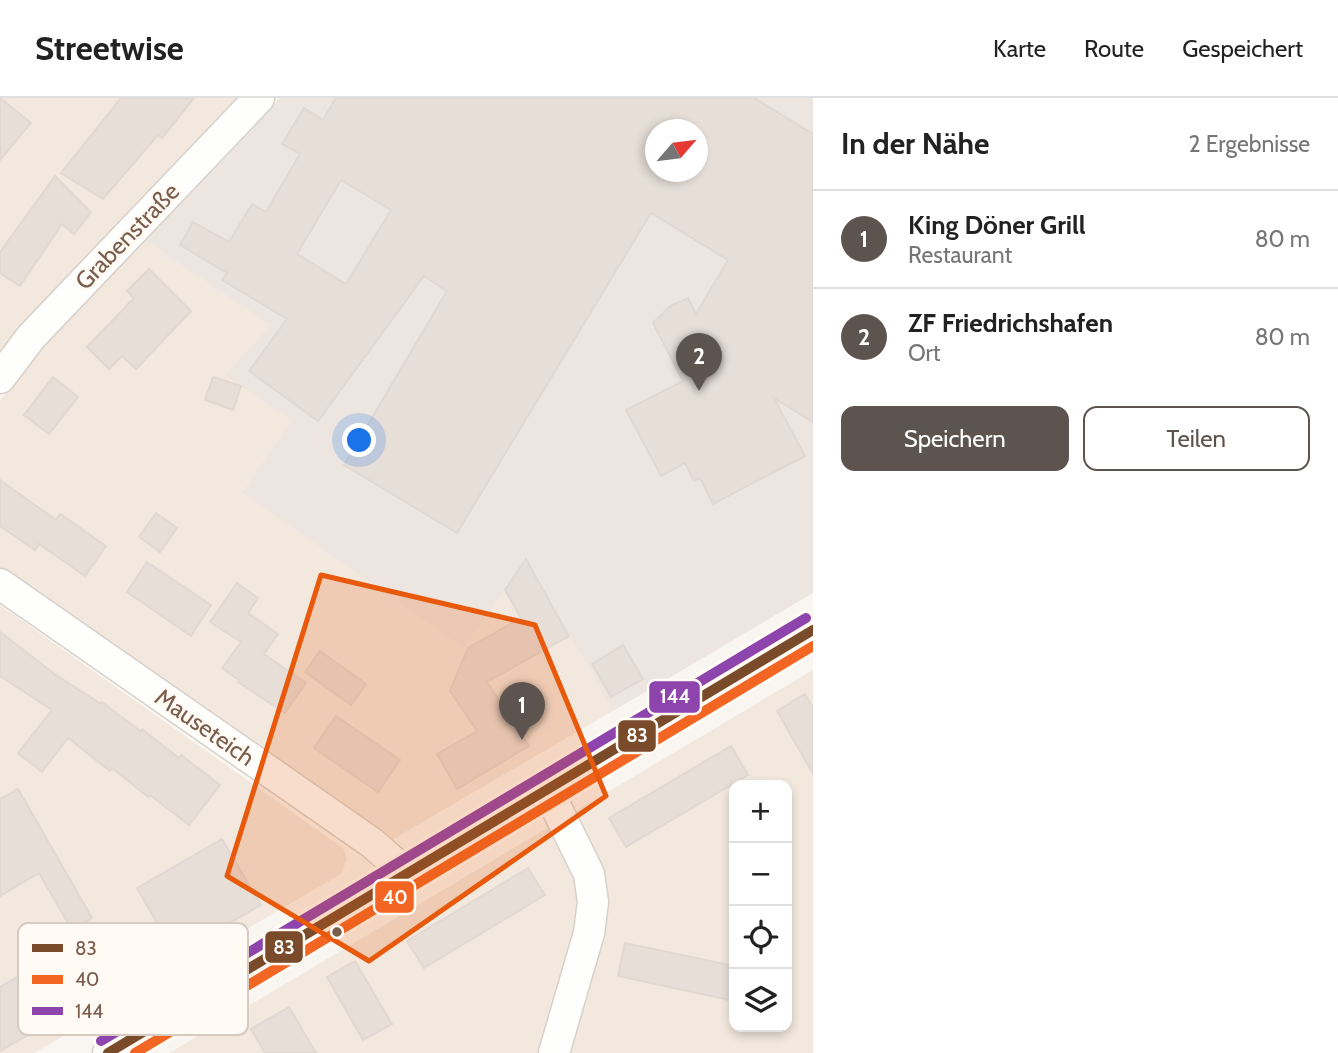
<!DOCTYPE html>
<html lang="de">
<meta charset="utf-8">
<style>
:root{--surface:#fff;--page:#f6f6f6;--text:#222;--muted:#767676;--line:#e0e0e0;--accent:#5d544f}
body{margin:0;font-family:Cabin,sans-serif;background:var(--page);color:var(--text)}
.controls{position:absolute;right:21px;bottom:21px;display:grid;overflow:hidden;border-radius:14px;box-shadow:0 4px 10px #0003}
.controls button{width:63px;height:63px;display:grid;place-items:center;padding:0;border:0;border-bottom:2px solid var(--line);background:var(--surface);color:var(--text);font:35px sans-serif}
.compass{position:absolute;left:645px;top:21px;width:63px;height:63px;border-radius:50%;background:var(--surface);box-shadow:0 4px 10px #0003;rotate:62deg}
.you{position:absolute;left:360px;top:343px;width:24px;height:24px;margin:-18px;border:5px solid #fff;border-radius:50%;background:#1a73e8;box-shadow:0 0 0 10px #1a73e833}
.badge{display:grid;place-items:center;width:46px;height:46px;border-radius:50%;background:var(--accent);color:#fff;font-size:23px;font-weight:700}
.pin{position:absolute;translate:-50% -58px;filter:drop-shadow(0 2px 4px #0008)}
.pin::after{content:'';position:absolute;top:37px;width:24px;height:21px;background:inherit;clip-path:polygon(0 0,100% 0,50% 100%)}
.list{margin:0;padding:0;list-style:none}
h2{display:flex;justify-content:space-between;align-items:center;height:91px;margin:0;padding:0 28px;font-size:30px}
h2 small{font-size:23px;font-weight:400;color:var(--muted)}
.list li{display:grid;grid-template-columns:46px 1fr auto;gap:21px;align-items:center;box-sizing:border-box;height:98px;padding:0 28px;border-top:2px solid var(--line)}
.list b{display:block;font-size:26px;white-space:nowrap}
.list p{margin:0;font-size:23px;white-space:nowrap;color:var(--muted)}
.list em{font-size:23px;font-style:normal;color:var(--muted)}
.actions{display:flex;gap:14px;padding:21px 28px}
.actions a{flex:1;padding:16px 0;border:2px solid var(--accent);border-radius:14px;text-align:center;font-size:24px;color:var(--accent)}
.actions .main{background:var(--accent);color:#fff}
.icon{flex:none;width:38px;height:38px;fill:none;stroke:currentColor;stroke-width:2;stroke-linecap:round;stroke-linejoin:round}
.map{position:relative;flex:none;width:813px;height:955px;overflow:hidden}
header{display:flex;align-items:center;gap:42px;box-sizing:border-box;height:98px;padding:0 35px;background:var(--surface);border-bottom:2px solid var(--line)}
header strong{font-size:33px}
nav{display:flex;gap:38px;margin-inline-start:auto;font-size:24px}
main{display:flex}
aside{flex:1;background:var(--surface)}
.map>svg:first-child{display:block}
.residential{fill:#f2e8de;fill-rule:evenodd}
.industrial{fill:#ede5e0;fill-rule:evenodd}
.building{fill:#e6ded7;stroke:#e2d8d2;stroke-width:2;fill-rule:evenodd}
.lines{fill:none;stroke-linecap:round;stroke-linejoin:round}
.minor-casing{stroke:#d7d1cb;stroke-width:33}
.minor{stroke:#fefefd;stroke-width:30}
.bus-1-casing{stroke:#fffaf3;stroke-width:16}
.bus-2-casing{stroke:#fffaf3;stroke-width:16}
.bus-3-casing{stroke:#fffaf3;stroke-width:16}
.bus-1{stroke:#7a4b2a;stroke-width:10}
.bus-2{stroke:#f26522;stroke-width:10}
.bus-3{stroke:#8e44ad;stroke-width:10}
.marked{fill:#e8590c;fill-opacity:0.2;stroke:#e8590c;stroke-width:5;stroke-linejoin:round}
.bus-dot{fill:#7a5c4d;stroke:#fffaf3;stroke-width:2.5}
.labels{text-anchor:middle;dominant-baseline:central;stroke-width:5;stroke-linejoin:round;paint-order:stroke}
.street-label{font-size:24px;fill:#7a5c4d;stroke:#fffaf3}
.key{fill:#fffaf3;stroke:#d7cbc1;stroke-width:2}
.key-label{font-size:19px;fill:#7a5c4d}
.line-badge{stroke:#fffaf3;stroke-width:2.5}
.badge-label{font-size:19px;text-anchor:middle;font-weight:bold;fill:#fff}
</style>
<header>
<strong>Streetwise</strong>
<nav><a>Karte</a><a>Route</a><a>Gespeichert</a></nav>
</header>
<main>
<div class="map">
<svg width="813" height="955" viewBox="0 0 813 955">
<rect width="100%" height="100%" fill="#f9f5f0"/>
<g class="residential">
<path d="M0 0H237L121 122 28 226 0 262Z"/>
<path d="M144 142 270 227 291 322 242 394 526 460 613 613 392 742 0 470V303L37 252Z"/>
<path d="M0 507 343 750 347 761 341 776 34 955H0Z"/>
<path d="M813 572V955H169ZM734 687H787V929H734Z"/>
</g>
<path class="industrial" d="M280 0H813V495L613 613 526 460 464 550 242 394 291 322 226 277 270 227 144 142ZM656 32H698V74H656Z"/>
<g class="building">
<path d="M0 0 31 25 0 62Z"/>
<path d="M121 0H194L162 40 158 37 103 101 61 75Z"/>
<path d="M336 0H754L813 36V324L774 300 805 358 713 406 700 380 694 383 685 365 661 378 626 312 683 283 653 225 670 208 688 200 696 216 728 162 651 115 457 435 344 367 447 193 424 178 318 323 249 273 287 221 222 182 227 175 180 147 193 124 229 144 252 106 266 114 300 56 282 46 304 10 323 22ZM655 32H697V74H655ZM341 82 391 112 346 186 297 156Z"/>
<path d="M55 78 91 114 74 136 62 126 20 188 0 175V154Z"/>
<path d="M149 171 191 213 136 271 122 258 109 271 87 249 134 200 127 193Z"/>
<path d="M53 279 78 299 49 336 24 317Z"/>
<path d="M213 279 241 288 233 312 205 302Z"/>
<path d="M0 382 56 422 60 416 106 448 85 478 39 446 35 452 0 428Z"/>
<path d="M156 415 177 430 160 454 139 439Z"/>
<path d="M526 461 569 538 487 584 529 648 457 691 437 656 477 633 450 593 468 550 521 520 505 492Z"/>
<path d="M147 464 211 507 191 538 127 494Z"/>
<path d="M237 485 258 500 248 515 278 536 264 556 306 585 285 615 238 584 239 582 222 570 241 544 210 524Z"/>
<path d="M0 534 56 577 101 606 102 604 140 633 142 631 179 660 181 657 220 687 189 727 150 697 148 699 112 670 110 673 68 640 42 674 18 655 52 612 0 578Z"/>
<path d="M623 547 643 581 611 599 592 566Z"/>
<path d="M320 553 366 586 351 607 305 574Z"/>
<path d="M805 596 813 610V676L777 613Z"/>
<path d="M336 618 400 662 378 694 314 650Z"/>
<path d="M731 648 748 677 626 749 609 720Z"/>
<path d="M18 691 92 820 72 832 39 775 0 798V701Z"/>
<path d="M222 741 261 807 175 856 137 790Z"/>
<path d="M528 770 545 797 424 870 407 843Z"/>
<path d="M625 845 734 868V903L618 878Z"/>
<path d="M70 849 98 897 0 953V889Z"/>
<path d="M355 863 392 926 363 942 327 879Z"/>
<path d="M289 909 316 955H265L251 931Z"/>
</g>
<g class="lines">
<defs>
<g id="minor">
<path d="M0 280 31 239 259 0"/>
<path d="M0 486 372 745 406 775"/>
<path d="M547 691 589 776 593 804 589 835 554 955"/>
<path d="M108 955 813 532"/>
</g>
</defs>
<use href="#minor" class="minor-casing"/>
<use href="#minor" class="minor"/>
<defs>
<path id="bus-1" d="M108 955 813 532"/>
<path id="bus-2" d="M135 955 813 548"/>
<path id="bus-3" d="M101 943 806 520"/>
</defs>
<use href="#bus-1" class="bus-1-casing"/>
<use href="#bus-2" class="bus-2-casing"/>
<use href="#bus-3" class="bus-3-casing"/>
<use href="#bus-1" class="bus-1"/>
<use href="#bus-2" class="bus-2"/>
<use href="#bus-3" class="bus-3"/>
</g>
<path class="marked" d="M321 477 535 527 606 698 369 863 227 778Z"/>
<circle class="bus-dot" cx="337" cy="834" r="6"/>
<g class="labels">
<g class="street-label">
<text transform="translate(127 138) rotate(-46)">Grabenstraße</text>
<text transform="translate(205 629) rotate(35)">Mauseteich</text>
</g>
</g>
<rect x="18" y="825" width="230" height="112" rx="10" class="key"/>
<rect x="32" y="846" width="31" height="8" fill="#7a4b2a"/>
<rect x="32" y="877" width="31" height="9" fill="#f26522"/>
<rect x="32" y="909" width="31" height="8" fill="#8e44ad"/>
<g class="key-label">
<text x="75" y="857">83</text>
<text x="75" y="888">40</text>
<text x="75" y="920">144</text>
</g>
<g class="line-badge">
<rect x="648" y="582" width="53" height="34" rx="7" fill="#8e44ad"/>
<rect x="617" y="621" width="40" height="34" rx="7" fill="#7a4b2a"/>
<rect x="374" y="782" width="41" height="34" rx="7" fill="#f26522"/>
<rect x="264" y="832" width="40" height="34" rx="7" fill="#7a4b2a"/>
</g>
<g class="badge-label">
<text x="675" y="605">144</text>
<text x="637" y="644">83</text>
<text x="395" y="806">40</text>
<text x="284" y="856">83</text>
</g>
</svg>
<div class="controls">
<button>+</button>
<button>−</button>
<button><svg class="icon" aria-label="locate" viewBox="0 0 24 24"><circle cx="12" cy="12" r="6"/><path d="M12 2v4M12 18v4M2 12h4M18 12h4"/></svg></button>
<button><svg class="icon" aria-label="layers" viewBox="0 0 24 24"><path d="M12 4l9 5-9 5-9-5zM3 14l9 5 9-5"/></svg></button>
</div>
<svg class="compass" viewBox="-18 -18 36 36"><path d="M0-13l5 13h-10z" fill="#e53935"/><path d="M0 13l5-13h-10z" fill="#767676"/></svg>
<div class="you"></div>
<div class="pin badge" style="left:522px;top:642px">1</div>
<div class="pin badge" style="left:699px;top:293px">2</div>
</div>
<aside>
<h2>In der Nähe<small>2 Ergebnisse</small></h2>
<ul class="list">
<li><span class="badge">1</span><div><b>King Döner Grill</b><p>Restaurant</p></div><em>80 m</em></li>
<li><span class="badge">2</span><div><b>ZF Friedrichshafen</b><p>Ort</p></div><em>80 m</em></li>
</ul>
<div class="actions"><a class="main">Speichern</a><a>Teilen</a></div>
</aside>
</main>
